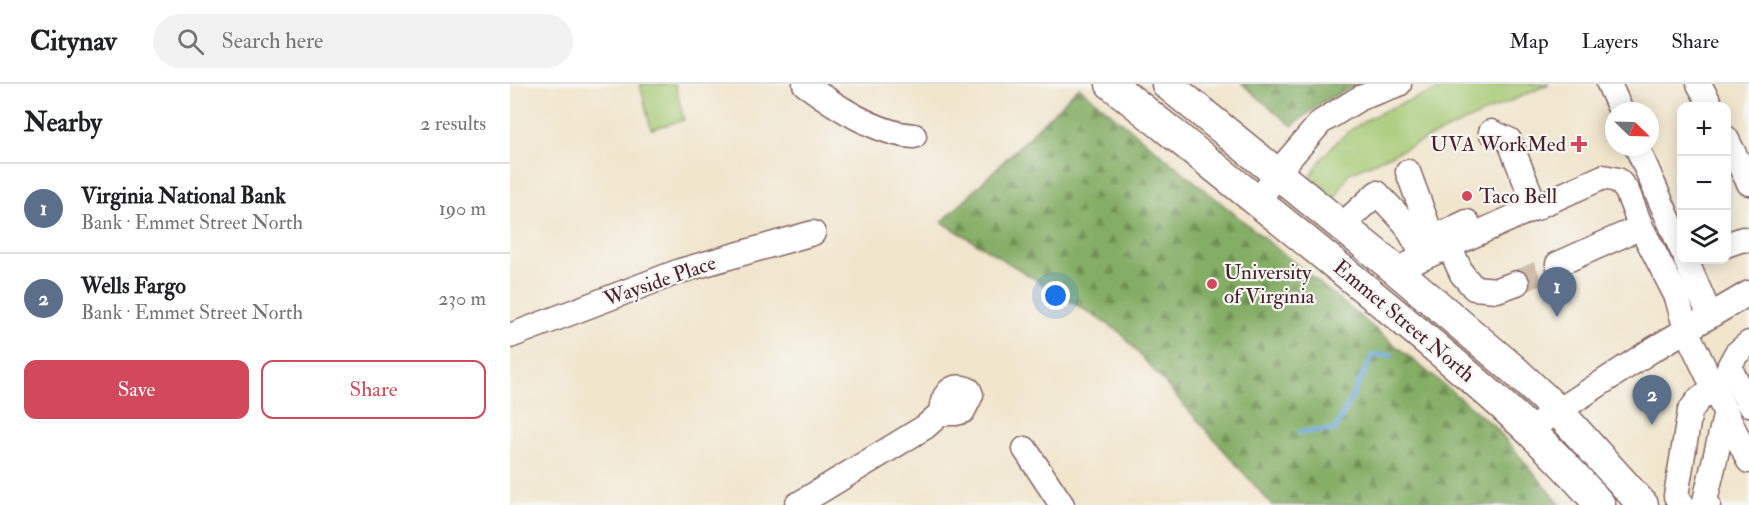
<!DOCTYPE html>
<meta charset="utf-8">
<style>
:root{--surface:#fff;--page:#f2f2f2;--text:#202124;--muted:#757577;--line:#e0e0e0;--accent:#d1495b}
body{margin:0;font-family:"IM FELL Double Pica",serif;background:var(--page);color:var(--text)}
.controls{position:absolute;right:18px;top:18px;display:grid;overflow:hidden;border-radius:12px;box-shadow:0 3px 15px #0003}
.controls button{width:54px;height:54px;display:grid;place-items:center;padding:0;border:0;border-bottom:2px solid var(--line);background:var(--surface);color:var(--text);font:30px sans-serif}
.compass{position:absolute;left:1095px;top:18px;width:54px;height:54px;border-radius:50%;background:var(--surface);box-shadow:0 3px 15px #0003;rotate:113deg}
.you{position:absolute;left:546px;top:212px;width:21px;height:21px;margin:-15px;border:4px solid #fff;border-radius:50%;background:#1a73e8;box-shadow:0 0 0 9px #1a73e833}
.badge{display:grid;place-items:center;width:39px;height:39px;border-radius:50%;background:var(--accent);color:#fff;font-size:20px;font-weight:700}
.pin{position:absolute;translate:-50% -50px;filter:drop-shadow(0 2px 3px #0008)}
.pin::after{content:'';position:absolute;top:32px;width:21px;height:18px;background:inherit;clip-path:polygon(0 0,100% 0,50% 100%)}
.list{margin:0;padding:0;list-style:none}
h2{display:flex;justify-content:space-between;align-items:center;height:78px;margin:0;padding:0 24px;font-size:26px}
h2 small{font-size:20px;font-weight:400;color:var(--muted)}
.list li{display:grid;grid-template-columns:39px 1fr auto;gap:18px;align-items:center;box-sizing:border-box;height:90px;padding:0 24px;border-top:2px solid var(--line)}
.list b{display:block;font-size:22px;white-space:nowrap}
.list p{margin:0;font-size:20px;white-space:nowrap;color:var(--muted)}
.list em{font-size:20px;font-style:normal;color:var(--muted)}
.actions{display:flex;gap:12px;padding:18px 24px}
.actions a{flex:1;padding:14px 0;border:2px solid var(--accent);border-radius:12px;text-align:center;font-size:21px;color:var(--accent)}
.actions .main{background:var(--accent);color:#fff}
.icon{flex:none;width:33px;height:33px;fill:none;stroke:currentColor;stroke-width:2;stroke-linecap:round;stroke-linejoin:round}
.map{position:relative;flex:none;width:1239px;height:421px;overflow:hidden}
header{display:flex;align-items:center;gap:36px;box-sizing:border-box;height:84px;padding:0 30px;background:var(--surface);border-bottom:2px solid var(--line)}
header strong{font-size:28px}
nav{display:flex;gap:33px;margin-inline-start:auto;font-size:21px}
.search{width:420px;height:54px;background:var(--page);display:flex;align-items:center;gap:15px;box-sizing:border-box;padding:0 21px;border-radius:33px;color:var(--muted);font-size:22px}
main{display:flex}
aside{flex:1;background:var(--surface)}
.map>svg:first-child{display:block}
.green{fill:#a5c973;stroke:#78744f;stroke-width:1.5}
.forest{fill:url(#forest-firs);stroke:#676648;stroke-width:1.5}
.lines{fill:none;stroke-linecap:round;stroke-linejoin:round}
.stream{stroke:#70a8df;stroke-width:5}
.minor-tunnel{stroke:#d0bdac;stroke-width:24;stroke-dasharray:24 12;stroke-linecap:butt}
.minor-casing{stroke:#846463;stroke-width:27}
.major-casing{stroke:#846463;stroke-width:33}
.minor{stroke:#fff;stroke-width:24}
.major{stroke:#fff;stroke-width:30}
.poi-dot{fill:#d1495b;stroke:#f6f6f2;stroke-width:2}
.labels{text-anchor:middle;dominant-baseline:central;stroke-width:4.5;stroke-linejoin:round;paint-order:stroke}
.poi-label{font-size:21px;fill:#4a1f2b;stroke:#f6f6f2;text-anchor:start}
.street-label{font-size:21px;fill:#4a1f2b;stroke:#f6f6f2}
</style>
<header>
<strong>Citynav</strong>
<div class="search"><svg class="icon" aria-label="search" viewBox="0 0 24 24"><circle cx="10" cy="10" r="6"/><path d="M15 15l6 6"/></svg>Search here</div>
<nav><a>Map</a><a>Layers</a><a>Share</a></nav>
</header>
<main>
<aside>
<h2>Nearby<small>2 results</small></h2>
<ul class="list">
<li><span class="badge" style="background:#5c6f8a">1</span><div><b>Virginia National Bank</b><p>Bank · Emmet Street North</p></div><em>190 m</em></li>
<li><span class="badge" style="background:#5c6f8a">2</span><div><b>Wells Fargo</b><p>Bank · Emmet Street North</p></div><em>230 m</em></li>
</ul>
<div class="actions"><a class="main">Save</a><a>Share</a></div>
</aside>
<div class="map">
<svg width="1239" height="421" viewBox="0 0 1239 421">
<defs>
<pattern id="forest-firs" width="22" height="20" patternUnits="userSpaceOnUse" patternTransform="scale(1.5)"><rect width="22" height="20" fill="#84ad65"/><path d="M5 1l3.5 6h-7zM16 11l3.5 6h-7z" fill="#6e8c53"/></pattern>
</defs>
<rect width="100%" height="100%" fill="#f6f6f2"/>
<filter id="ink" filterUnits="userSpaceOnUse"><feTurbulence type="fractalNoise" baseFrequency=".0167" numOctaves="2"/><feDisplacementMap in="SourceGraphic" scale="12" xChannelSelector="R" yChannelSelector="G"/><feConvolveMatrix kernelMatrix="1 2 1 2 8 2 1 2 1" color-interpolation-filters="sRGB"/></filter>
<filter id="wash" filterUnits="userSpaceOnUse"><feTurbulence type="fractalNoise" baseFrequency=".008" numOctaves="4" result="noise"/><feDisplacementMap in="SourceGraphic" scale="24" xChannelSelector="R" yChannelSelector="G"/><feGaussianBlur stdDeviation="1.35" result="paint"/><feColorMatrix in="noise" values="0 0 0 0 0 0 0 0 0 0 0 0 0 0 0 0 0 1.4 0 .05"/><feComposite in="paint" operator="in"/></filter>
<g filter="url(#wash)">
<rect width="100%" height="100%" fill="#f1e5cc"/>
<g class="green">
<path d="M130 0H165L174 36 141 45Z"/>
<path d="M945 0H1039L838 90 825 115 800 94C831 34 887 22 945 0Z"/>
</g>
<g class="forest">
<path d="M732 0H848L813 18 782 42Z"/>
<path d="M569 3 984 342 1051 421H762L609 247 432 138Z"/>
</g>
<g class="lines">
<path class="stream" d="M789 348 825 346 863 271H881"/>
</g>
</g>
<g filter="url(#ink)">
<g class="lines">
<path class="minor-tunnel" d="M1007 199 1048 180"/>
<defs>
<g id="minor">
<path d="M295 0C325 22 367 50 404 52"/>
<path d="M1099 0 1111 27"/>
<path d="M1189 0 1201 22"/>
<path d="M981 48 999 56 1026 124"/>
<path d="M1216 54 1239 99"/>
<path d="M1127 63 1172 166"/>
<path d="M898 88 919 145 930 151 957 138"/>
<path d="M748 119 766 90 811 38 850 14 889 0"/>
<path d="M831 142 867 109 895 139 914 173"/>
<path d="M1216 161 1233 155 1239 156"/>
<path d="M939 162 952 190 964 204 987 206 1007 199"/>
<path d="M1176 176 1200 232"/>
<path d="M1048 180 1131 143"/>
<path d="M886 186 1093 93 1108 96 1117 107 1131 143 1167 213 1176 246 1239 377"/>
<path d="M0 252 170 187 303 149"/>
<path d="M1239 259 1226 270 1219 283 1239 320"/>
<path d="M1019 346 1142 266 1239 209"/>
<path d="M515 365 552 421"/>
<path d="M287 421 415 343 431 329H446L453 327 461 311 459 306C440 297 432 313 431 329"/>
<path d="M1172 421 1166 412 1180 327 1189 315 1205 306"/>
<path d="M1198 421 1195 417 1216 328"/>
</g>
<g id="major">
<path d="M601 0C697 77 793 153 888 232 959 291 1030 350 1090 421"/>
<path d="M657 0 886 186 1003 285 1048 327 1133 421"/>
</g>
</defs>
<use href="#minor" class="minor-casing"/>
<use href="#major" class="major-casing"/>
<use href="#minor" class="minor"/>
<use href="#major" class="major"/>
</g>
</g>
<g class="poi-dot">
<path d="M1066 51h6v6h6v6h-6v6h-6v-6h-6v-6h6z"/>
<circle cx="957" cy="112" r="6"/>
<circle cx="702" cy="200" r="6"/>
</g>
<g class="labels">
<g class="poi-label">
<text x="1056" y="60" text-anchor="end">UVA WorkMed</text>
<text x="969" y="112">Taco Bell</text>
<text x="714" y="188">University<tspan x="714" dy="24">of Virginia</tspan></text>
</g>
<g class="street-label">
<text transform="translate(150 197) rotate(-19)">Wayside Place</text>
<text transform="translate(894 237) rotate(40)">Emmet Street North</text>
</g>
</g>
</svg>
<div class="controls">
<button>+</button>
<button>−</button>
<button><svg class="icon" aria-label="layers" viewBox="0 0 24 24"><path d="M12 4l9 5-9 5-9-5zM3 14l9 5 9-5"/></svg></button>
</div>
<svg class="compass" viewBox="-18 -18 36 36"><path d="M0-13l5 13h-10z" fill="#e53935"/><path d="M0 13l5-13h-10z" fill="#757577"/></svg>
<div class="you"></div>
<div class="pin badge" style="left:1047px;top:233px;background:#5c6f8a">1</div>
<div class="pin badge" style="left:1142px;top:341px;background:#5c6f8a">2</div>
</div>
</main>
